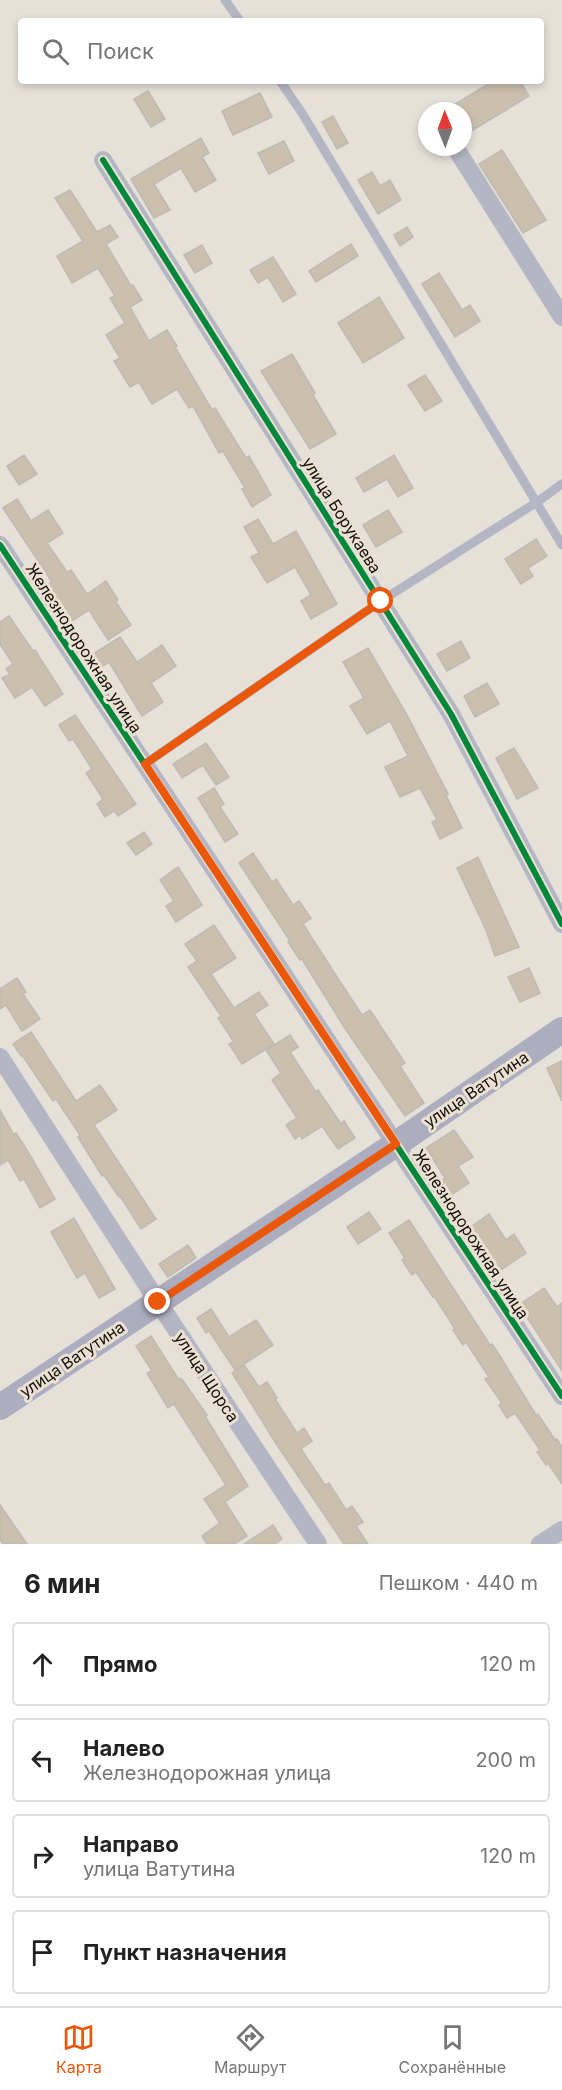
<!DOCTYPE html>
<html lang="ru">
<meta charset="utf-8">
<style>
:root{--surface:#fff;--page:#f6f6f6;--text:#222;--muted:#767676;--line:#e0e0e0;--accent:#ea580c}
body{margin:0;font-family:Inter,sans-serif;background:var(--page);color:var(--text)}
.compass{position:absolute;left:418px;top:102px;width:54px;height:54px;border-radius:50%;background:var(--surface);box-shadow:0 3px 9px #0003;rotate:359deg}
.stop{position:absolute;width:18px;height:18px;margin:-14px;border:4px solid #ea580c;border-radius:50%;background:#fff}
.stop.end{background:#ea580c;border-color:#fff;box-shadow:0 2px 6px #0008}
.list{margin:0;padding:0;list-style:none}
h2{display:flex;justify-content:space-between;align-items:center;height:78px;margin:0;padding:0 24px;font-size:26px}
h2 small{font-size:20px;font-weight:400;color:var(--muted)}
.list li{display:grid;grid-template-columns:39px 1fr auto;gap:18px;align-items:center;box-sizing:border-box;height:84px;margin:0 12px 12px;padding:0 12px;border:2px solid var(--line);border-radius:6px}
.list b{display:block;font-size:22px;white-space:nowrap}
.list p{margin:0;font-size:20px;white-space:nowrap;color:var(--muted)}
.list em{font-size:20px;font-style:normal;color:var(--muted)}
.icon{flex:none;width:33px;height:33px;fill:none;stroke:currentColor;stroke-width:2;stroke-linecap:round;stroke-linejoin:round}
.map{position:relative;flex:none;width:562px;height:1544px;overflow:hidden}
.search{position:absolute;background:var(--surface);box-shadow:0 3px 9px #0003;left:18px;right:18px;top:18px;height:66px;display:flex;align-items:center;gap:15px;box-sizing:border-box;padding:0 21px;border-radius:6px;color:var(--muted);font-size:22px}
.sheet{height:462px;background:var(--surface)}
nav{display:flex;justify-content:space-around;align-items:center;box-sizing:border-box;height:84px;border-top:2px solid var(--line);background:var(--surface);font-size:16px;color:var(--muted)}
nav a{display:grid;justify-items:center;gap:3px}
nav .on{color:var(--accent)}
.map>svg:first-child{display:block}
.building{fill:#cbc0ae;stroke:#bebab4;stroke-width:1.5}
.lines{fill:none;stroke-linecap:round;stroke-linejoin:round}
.lane{stroke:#b5b6c4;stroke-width:9}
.street{stroke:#b5b6c4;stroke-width:18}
.secondary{stroke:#acadbe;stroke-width:26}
.cycleway-casing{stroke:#ebe1d2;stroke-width:10}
.cycleway{stroke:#00873e;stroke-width:6}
.route{stroke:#ea580c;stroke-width:8}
.labels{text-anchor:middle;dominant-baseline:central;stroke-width:6;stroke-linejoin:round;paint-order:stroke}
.street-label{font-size:16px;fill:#120f0a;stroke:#ebe1d2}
</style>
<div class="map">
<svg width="562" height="1544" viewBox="0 0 562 1544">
<rect width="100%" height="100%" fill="#e5e0d8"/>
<g class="building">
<path d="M493 81H520L529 96 463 136V111H444Z"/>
<path d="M148 91 165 119 151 127 134 99Z"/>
<path d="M260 93 272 117 233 135 222 111Z"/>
<path d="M333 116 348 143 337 149 322 122Z"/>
<path d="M201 138 209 153 202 157 216 180 195 192 181 168 154 184 170 210 154 218 131 179Z"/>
<path d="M284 141 294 161 269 174 258 153Z"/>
<path d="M502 150 546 220 523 233 479 164Z"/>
<path d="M372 172 380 186 390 180 401 200 378 214 358 180Z"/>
<path d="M70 190 97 232 110 225 118 237 106 244 131 286 133 285 142 300 130 307 149 341 167 330 177 346 175 347 212 410 215 408 246 458 249 456 271 495 252 507 242 489 245 488 223 451 219 453 193 406 189 408 177 389 152 404 139 382 130 387 114 361 120 358 106 335 125 323 110 298 115 296 98 268 72 283 57 256 83 241 55 198Z"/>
<path d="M407 227 413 237 400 246 394 235Z"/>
<path d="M351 244 358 256 316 282 309 271Z"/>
<path d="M202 245 212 263 195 273 184 255Z"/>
<path d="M273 257 296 294 283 302 268 277 258 283 250 270Z"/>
<path d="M439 273 462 310 470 305 480 321 455 337 422 284Z"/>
<path d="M379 297 404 338 363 363 338 323Z"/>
<path d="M292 354 315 393 313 395 336 434 310 449 261 371Z"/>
<path d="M425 375 442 401 425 411 408 385Z"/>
<path d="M24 455 37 474 19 485 7 466Z"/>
<path d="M394 455 413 488 398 497 387 479 364 492 356 478Z"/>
<path d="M17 499 31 521 48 510 63 533 47 543 67 572 71 570 87 594 106 581 118 600 116 602 131 625 108 640 89 610 72 621 56 596 52 599 44 587 52 582 3 508Z"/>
<path d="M388 510 402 532 376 547 363 525Z"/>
<path d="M258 519 273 544 296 531 337 604 311 619 301 601 311 595 295 567 267 583 251 557 259 553 244 527Z"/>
<path d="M536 539 547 556 528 568 533 576 521 584 505 559Z"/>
<path d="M9 616 33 651 35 650 63 694 45 706 32 687 15 698 2 678 10 674 6 669 13 664 0 644V622Z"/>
<path d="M120 637 137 662 162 645 176 666 151 683 163 702 142 716 109 662 101 667 93 654Z"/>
<path d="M461 641 470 658 447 671 437 654Z"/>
<path d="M368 648 407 715 448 794 446 795 462 828 440 839 432 822 437 820 420 788 400 797 385 767 408 756 390 721 367 734 350 706 364 698 343 662Z"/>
<path d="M487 683 499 704 475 717 464 696Z"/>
<path d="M75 715 136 804 118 816 114 811 105 817 97 804 103 799 86 773 92 769 73 739 69 741 59 725Z"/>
<path d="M206 743 229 777 216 785 203 765 182 778 173 764Z"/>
<path d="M514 748 538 788 517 799 496 758Z"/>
<path d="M214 788 224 804 220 807 238 834 225 842 198 798Z"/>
<path d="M144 832 152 844 136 855 127 843Z"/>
<path d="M253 853 272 882 276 879 293 905 299 901 311 918 303 924 337 977 362 1015 370 1010 405 1063 400 1066 424 1103 405 1116 344 1027 302 959 300 960 288 942 290 941 239 863Z"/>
<path d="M478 857 519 947 495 956 486 930 457 868Z"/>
<path d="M178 867 202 905 176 922 166 906 174 901 160 880Z"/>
<path d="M214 925 236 958 211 974 234 1008 259 992 268 1005 254 1014 274 1044 242 1064 229 1044 234 1042 218 1018 221 1016 188 967 197 961 185 944Z"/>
<path d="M529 968 540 993 520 1002 508 977Z"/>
<path d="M17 978 26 992 23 994 40 1019 22 1031 6 1005 0 1009V989Z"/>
<path d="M31 1032 76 1101 100 1085 117 1110 94 1125 156 1219 141 1229 120 1196 119 1197 104 1175 102 1176 78 1137 80 1135 56 1099 53 1101 22 1055 21 1056 13 1044Z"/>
<path d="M290 1035 298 1047 290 1052 316 1092 318 1090 341 1124 344 1121 355 1138 338 1149 322 1126 302 1139 300 1135 295 1139 286 1125 297 1118 272 1080 281 1073 266 1050Z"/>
<path d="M562 1061V1101L547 1068Z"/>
<path d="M0 1110 14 1135 16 1133 30 1155 55 1199 40 1208 24 1179 20 1181 8 1160 0 1165Z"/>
<path d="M454 1130 473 1157 458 1166 469 1183 451 1195 441 1181 445 1178 426 1148Z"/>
<path d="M369 1212 381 1229 358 1244 347 1227Z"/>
<path d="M489 1214 506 1240 514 1234 526 1253 498 1272 471 1227Z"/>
<path d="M74 1218 115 1289 99 1298 85 1273 77 1278 51 1232Z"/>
<path d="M409 1220 490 1345 492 1344 500 1356 536 1415 538 1414 555 1440 557 1439 562 1447V1484L548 1463 546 1465 537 1452 540 1450 515 1413 507 1418 499 1405 502 1403 485 1379 489 1377 466 1342 463 1345 453 1330 455 1329 434 1296 433 1297 416 1272 412 1275 402 1260 405 1258 389 1233Z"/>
<path d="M188 1245 196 1258 168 1277 159 1264Z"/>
<path d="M544 1288 557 1307 562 1303V1371L519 1305Z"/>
<path d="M211 1309 229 1337 256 1320 273 1345 235 1370 209 1331 206 1333 197 1318Z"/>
<path d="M151 1336 179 1380 181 1378 207 1415 205 1416 248 1486 225 1502 247 1536 234 1544H207L202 1536 220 1523 204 1499 226 1485 174 1404 168 1408 147 1373 152 1371 136 1346Z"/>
<path d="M244 1365 259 1387 267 1382 277 1398 275 1399 297 1433 304 1428 312 1441 301 1449 325 1485 329 1483 346 1510 352 1506 363 1522 356 1526 368 1544H344L277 1445 232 1373Z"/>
<path d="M0 1505 27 1544H3L0 1539Z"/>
<path d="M273 1525 282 1539 275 1544H244Z"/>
</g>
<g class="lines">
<g class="lane">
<path d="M225 0 240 21"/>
<path d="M280 81 302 113 562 545"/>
<path d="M145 764 381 601 537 502 562 484"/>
</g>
<g class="street">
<path d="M455 147 562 317"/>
<path d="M103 160 451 714 562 924"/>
<path d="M0 545 562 1396"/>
<path d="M0 1057 158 1302 318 1544"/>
<path d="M540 1544 562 1530"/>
</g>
<path class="secondary" d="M0 1407 396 1144 562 1030"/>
<defs>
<g id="cycleway">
<path d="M103 160 451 714 562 924"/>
<path d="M0 545 562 1396"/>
</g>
</defs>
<use href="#cycleway" class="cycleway-casing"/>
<use href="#cycleway" class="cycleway"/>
</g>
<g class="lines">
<path class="route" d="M158 1302 396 1144 145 764 381 601"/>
</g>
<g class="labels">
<g class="street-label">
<text transform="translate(342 515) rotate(58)">улица Борукаева</text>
<text transform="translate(84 648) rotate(57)">Железнодорожная улица</text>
<text transform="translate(476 1089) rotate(-34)">улица Ватутина</text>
<text transform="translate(471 1234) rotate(57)">Железнодорожная улица</text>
<text transform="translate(72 1359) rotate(-34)">улица Ватутина</text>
<text transform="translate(207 1377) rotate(57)">улица Щорса</text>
</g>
</g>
</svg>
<svg class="compass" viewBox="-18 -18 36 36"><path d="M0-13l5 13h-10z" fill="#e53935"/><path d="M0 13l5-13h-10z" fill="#767676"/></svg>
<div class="stop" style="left:381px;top:601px"></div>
<div class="stop end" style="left:158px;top:1302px"></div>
<div class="search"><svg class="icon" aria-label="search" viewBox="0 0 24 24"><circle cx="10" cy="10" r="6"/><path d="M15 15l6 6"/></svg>Поиск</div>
</div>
<section class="sheet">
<h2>6 мин<small>Пешком · 440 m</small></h2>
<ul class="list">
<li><svg class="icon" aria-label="ahead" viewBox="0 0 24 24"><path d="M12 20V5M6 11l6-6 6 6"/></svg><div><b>Прямо</b></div><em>120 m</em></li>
<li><svg class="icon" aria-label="left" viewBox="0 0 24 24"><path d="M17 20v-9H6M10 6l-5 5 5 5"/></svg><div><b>Налево</b><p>Железнодорожная улица</p></div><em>200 m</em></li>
<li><svg class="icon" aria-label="right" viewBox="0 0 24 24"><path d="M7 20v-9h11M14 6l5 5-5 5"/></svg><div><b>Направо</b><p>улица Ватутина</p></div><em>120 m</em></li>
<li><svg class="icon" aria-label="arrive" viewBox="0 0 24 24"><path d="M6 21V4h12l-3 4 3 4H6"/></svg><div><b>Пункт назначения</b></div></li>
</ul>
</section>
<nav>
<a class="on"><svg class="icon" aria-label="map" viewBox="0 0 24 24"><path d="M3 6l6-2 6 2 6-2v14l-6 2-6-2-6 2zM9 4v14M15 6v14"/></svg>Карта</a>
<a><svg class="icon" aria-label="directions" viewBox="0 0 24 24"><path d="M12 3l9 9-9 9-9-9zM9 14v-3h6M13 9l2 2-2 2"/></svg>Маршрут</a>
<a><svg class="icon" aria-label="saved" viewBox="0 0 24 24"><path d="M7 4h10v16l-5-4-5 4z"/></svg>Сохранённые</a>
</nav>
